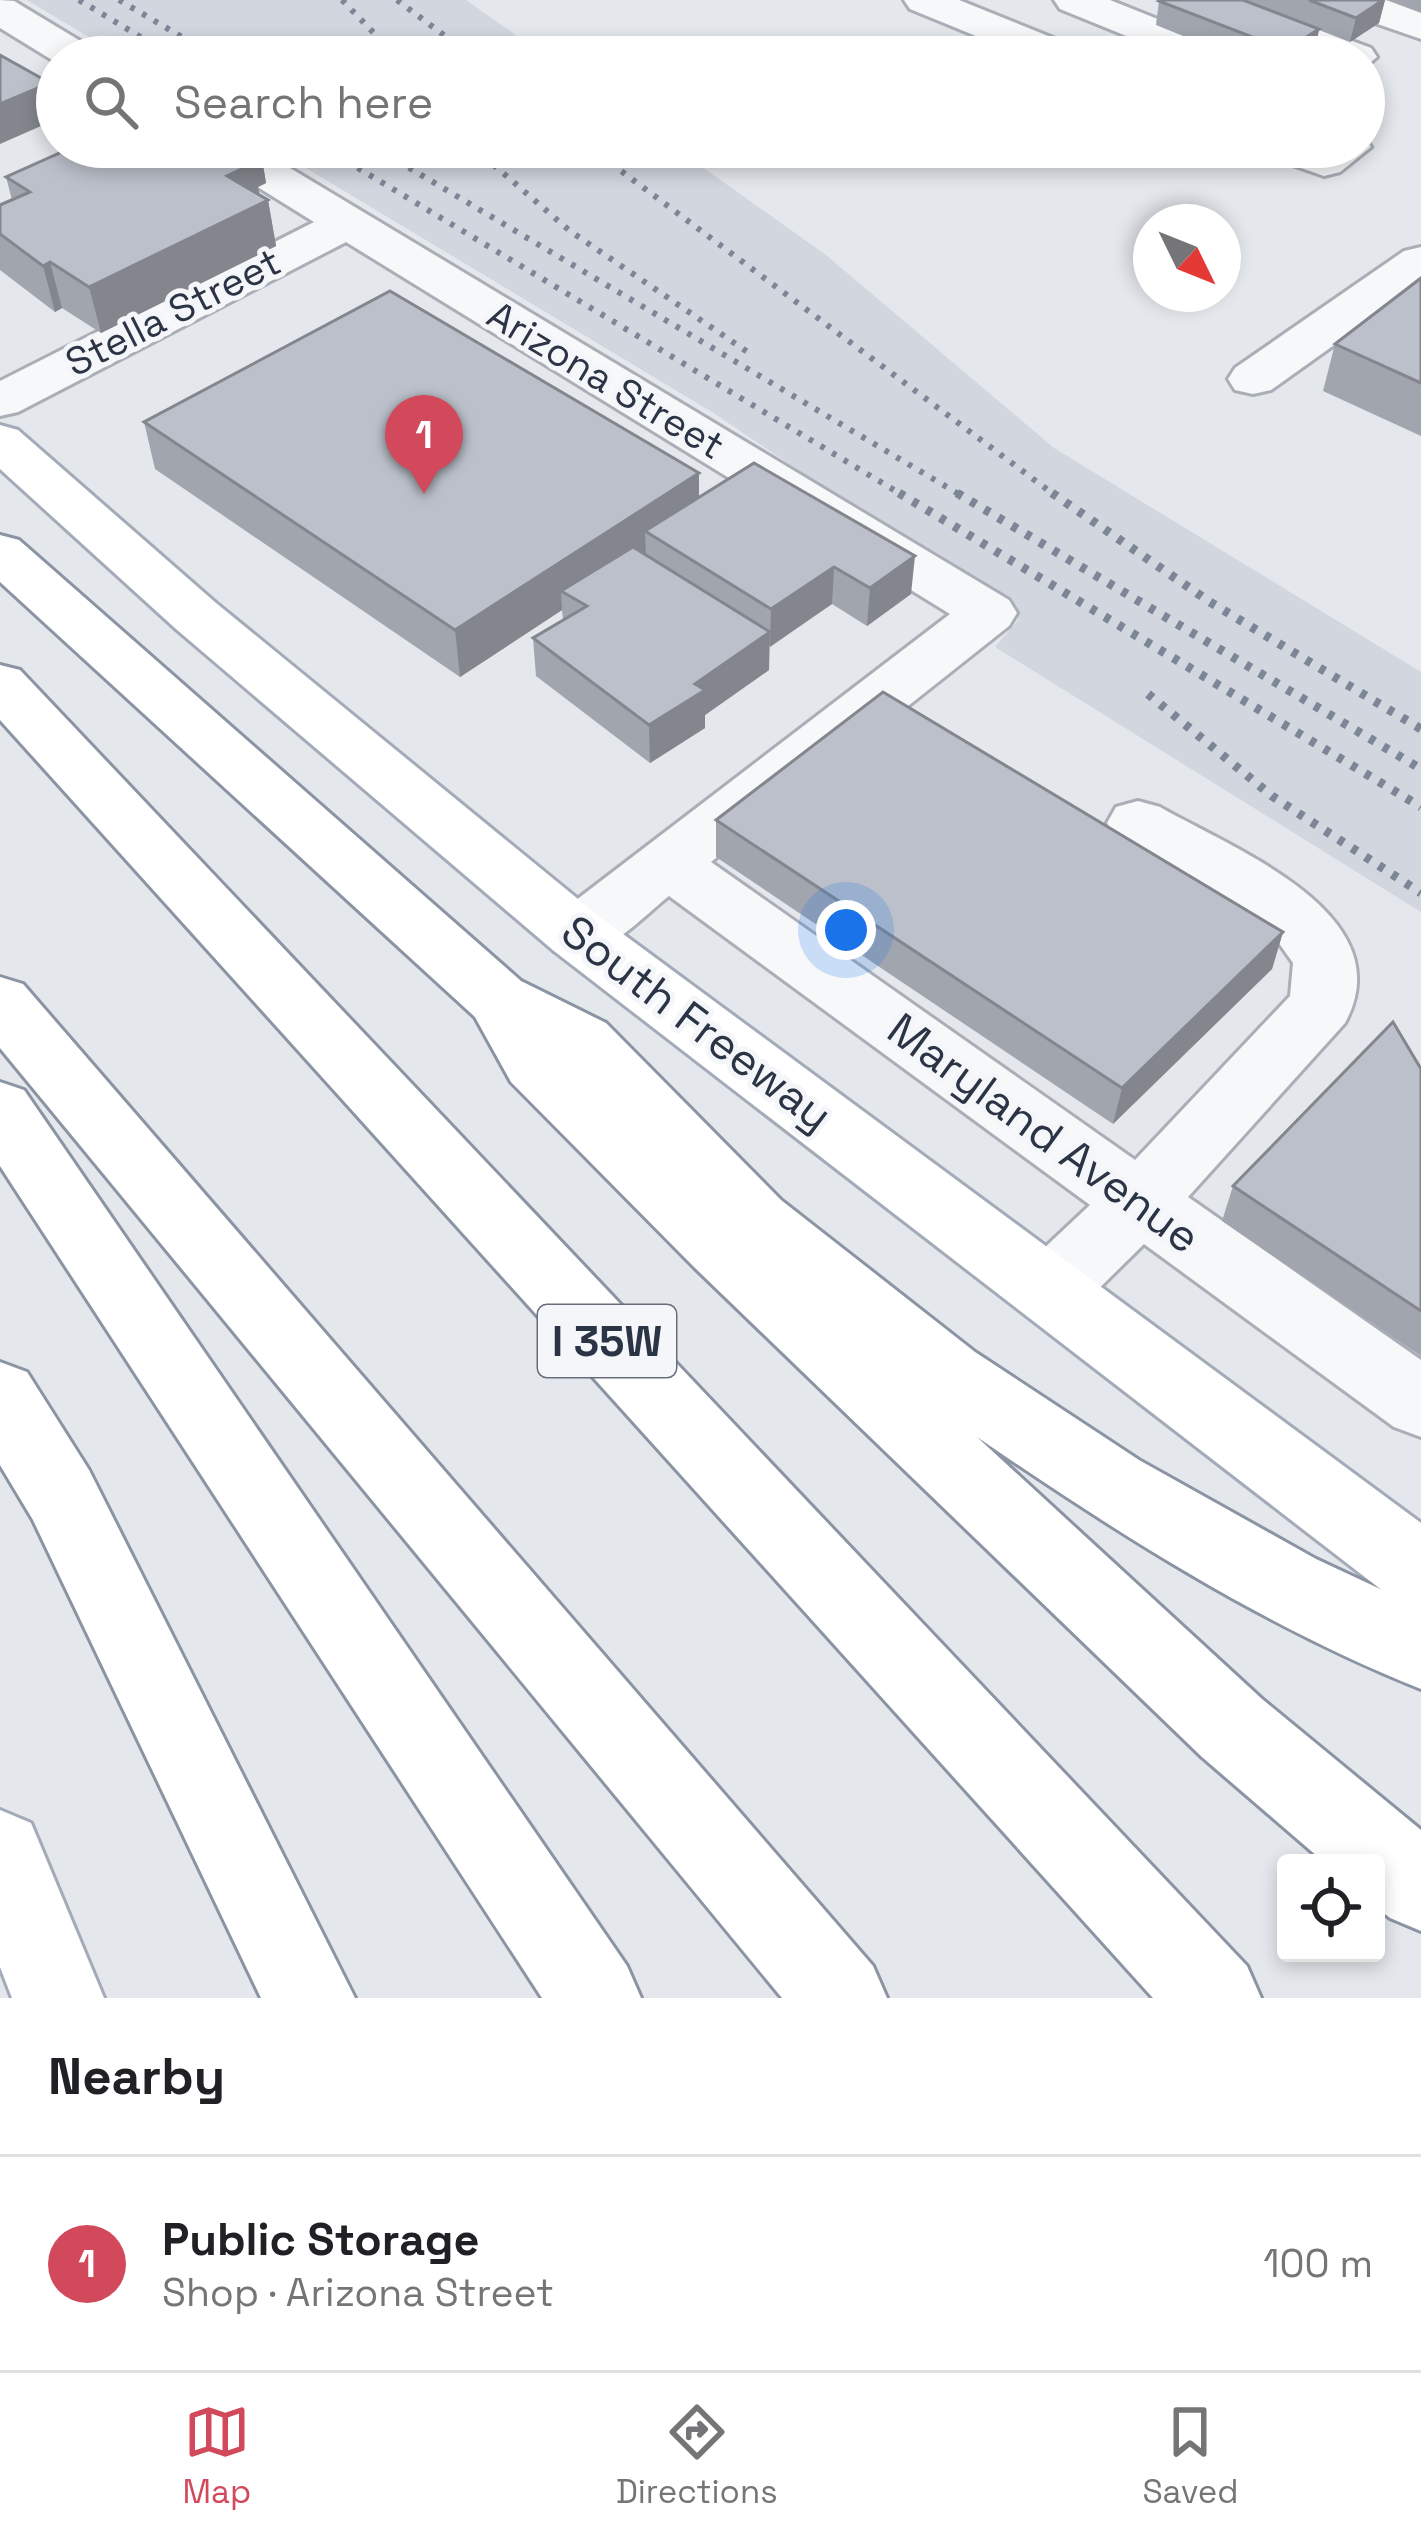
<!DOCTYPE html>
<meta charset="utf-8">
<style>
:root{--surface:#fff;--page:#f6f6f6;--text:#202124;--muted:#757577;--line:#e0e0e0;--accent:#d1495b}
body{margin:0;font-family:"Space Grotesk",sans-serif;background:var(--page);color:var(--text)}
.controls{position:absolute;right:36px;bottom:36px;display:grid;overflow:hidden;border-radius:12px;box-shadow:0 6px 18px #0003}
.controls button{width:108px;height:108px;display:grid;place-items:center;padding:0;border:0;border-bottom:3px solid var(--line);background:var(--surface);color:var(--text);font:60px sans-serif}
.compass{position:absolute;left:1133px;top:204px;width:108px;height:108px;border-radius:50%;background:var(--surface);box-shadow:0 6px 18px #0003;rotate:133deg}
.you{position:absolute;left:846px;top:930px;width:42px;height:42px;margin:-30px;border:9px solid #fff;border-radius:50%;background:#1a73e8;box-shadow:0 0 0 18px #1a73e833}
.badge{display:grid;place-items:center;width:78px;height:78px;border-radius:50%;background:var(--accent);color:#fff;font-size:39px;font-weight:700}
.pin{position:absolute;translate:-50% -99px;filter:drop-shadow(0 3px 6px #0008)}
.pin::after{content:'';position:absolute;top:63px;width:42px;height:36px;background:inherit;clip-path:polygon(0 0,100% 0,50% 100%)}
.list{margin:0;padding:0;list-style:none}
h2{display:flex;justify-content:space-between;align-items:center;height:156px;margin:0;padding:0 48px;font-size:51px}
h2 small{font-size:39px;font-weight:400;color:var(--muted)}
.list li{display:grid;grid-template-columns:78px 1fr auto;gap:36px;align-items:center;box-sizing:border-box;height:216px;padding:0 48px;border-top:3px solid var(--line)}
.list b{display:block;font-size:45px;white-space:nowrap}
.list p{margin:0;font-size:39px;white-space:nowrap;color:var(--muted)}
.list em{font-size:39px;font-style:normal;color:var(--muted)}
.icon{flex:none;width:66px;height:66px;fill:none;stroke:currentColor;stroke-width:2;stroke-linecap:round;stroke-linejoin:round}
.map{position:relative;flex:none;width:1421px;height:1998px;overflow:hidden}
.search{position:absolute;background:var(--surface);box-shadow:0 6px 18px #0003;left:36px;right:36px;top:36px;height:132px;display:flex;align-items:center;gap:30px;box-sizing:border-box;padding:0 42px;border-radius:66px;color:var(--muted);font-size:45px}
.sheet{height:372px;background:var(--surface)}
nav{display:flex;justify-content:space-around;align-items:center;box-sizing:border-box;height:168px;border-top:3px solid var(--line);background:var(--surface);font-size:33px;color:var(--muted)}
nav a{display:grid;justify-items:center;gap:6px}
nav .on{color:var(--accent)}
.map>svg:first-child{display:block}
.built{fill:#d2d6de}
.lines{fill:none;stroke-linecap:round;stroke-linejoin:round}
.minor-casing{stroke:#a9aeb7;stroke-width:6}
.major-casing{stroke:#a3abb8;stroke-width:6}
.highway-casing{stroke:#8b94a3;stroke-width:6}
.minor{fill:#f7f8fa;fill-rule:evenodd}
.major{fill:#fff;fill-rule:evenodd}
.highway{fill:#fff;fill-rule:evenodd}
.rail-far1{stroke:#7d8696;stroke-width:6;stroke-dasharray:4.5 9;stroke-linecap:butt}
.rail{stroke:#7d8696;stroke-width:9;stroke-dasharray:6 10;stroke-linecap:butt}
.wall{fill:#a1a5ae}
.shaded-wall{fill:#83868d}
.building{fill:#bbc0ca;stroke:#83868d;stroke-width:3}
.labels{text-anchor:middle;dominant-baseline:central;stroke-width:10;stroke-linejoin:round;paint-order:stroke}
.far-street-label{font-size:39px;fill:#2b3445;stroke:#f4f6f9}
.shield{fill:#f4f6f9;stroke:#676e7b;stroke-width:3}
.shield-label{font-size:42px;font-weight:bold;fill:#2b3445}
.street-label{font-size:45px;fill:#2b3445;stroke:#f4f6f9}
</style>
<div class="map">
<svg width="1421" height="1998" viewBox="0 0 1421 1998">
<rect width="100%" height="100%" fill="#e4e7ec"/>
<g class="built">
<path d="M27 0H466L547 57H122Z"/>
<path d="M271 147H674L826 255 1054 448 1421 672V912L995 647 1019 619 712 412Z"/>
</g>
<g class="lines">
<defs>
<g id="minor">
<path d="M0 0 14 1 92 48 98 57H57V63L0 28Z"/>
<path d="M904 0H959L1078 48 1084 57H1027L910 9Z"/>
<path d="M1054 0H1110L1230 48 1236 57H1178L1060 9Z"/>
<path d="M1186 0H1243L1371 48 1377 57 1364 68V57H1318L1192 9Z"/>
<path d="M1328 0H1386L1421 13V39L1334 9Z"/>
<path d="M1365 138 1371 147 1340 172 1324 176 1267 156 1261 147H1364Z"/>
<path d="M202 147H255L1009 600 1017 613 1009 626 711 862 1135 1160 1290 996 1293 963 1269 929 1116 839 1107 823 1116 807 1138 801 1160 807C1233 849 1404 914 1345 1023L1188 1197 1421 1360V1437L1394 1427 1144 1244 1075 1312 1049 1321 1023 1312 1012 1290 1023 1268 1090 1205 669 896C634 924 601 965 554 951L545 934 554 917 950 614 346 242 18 412 0 416V381L314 222 208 156Z"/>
<path d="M1421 247V283L1271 390 1253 394 1235 390 1228 379 1235 368 1404 251Z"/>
</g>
<g id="major">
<path d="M0 425 18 430 216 603 600 917 1421 1523V1609L1392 1598 554 951 176 629 0 469Z"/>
<path d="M0 1810 31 1823 104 1998H12L0 1967Z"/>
</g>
<g id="highway">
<path d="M0 535 19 540 521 981 606 1023 781 1200 975 1352 1139 1460 1316 1559 1421 1608V1689C1263 1626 1117 1533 977 1437L1262 1699 1421 1830V1931L1390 1918 1376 1907V1863H1325L1202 1757 694 1267 511 1082 475 1017 0 582Z"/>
<path d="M0 665 20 670 1247 1966 1261 1998H1153L0 720Z"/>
<path d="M0 977 23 984 873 1966 887 1998H782L0 1048Z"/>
<path d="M0 1082 24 1090 627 1966 641 1998H542L0 1166Z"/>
<path d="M0 1362 27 1372 89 1470 355 1998H261L33 1520 0 1465Z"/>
</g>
</defs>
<use href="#minor" class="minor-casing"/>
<use href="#major" class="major-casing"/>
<use href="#highway" class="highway-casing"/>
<use href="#minor" class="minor"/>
<use href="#major" class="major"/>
<use href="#highway" class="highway"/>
<g class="rail-far1">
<path d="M79 0 174 57"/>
<path d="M119 0 216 57"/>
<path d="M342 0 397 57"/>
<path d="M397 0 473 57"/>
<path d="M323 147 904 496"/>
<path d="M374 147 962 496"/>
<path d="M473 147 570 231 752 355"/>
<path d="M589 147 1056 496"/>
</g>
<g class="rail">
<path d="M899 493 1421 807"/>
<path d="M957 493 1421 769"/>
<path d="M1052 493 1210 602 1421 729"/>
<path d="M1148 694 1272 796 1421 893"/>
</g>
</g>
<g class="wall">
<path d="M1161 0H1385L1379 23 1350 42 1319 30 1314 54 1309 57H1235L1156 25 1159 1Z"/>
<path d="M1389 0H1421V12Z"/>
<path d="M73 147H260L266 183 258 187 260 195 268 200 276 246 101 333 62 308 55 312 0 270V205L12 200 6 177Z"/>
<path d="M1421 278V436L1323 391 1335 344Z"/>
<path d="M144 422 699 497 911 594 867 626 832 604 769 646V670L705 715V728L650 763 536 676 533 638 563 620 562 610 460 677 155 469Z"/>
<path d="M716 820 1283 932 1272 969 1113 1124 716 857Z"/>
<path d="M1421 1069V1356L1222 1221 1233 1186Z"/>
</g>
<g class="shaded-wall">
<path d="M1383 0H1385L1379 23 1350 42 1356 18Z"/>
<path d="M1319 29 1314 54 1309 57H1284L1286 50Z"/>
<path d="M50 83 57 119 0 144V104Z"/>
<path d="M239 147H260L266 183 258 187 261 204 268 200 276 246 101 333 89 287 227 176 232 150Z"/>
<path d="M50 262 62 308 55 312 43 266Z"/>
<path d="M699 473V520L645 531 646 555 561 591 562 610 460 677 455 630Z"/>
<path d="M915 556 911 594 867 626 870 588Z"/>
<path d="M834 567 832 604 770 647 771 609Z"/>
<path d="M770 632 769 670 705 715V728L650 763 649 725 695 684Z"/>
<path d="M1283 932 1272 969 1113 1124 1122 1088Z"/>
</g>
<g class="building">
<path d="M1161 0H1243L1319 29 1286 50 1159 1Z"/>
<path d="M1309 0H1383L1356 18Z"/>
<path d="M0 55 50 83 0 104Z"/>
<path d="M73 147H239L232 150 254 163 227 176 268 200 89 287 50 262 43 266 0 234V205L30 192 6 177Z"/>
<path d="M1421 278V383L1335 344Z"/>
<path d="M390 291 699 473 455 630 144 422Z"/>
<path d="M754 463 915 556 870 588 834 567 771 609 645 531Z"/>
<path d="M633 547 770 632 695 684 705 690 649 725 533 638 587 606 561 591Z"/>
<path d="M883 692 1283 932 1122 1088 716 820Z"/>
<path d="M1393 1022 1421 1069V1311L1233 1186Z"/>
</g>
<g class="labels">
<g class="far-street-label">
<text transform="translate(173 312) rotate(-27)">Stella Street</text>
<text transform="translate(606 380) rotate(31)">Arizona Street</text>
</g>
<rect class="shield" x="538" y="1305" width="138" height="72" rx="9"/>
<g class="shield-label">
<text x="607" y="1341">I 35W</text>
</g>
<g class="street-label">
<text transform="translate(697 1023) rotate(37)">South Freeway</text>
<text transform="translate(1044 1133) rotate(36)">Maryland Avenue</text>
</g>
</g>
</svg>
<div class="controls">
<button><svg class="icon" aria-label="locate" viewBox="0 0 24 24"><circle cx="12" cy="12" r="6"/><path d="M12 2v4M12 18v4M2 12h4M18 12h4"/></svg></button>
</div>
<svg class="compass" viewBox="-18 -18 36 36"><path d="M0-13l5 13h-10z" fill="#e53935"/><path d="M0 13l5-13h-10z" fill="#757577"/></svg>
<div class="you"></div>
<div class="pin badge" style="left:424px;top:494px">1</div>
<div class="search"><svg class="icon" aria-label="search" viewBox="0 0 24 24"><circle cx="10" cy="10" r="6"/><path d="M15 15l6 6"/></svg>Search here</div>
</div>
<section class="sheet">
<h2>Nearby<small></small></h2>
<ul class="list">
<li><span class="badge">1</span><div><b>Public Storage</b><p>Shop · Arizona Street</p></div><em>100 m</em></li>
</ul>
</section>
<nav>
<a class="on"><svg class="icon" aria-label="map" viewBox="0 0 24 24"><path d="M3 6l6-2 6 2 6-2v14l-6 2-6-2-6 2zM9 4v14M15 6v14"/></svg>Map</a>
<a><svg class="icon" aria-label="directions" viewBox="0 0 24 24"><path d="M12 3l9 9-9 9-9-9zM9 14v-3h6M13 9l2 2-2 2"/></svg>Directions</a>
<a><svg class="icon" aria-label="saved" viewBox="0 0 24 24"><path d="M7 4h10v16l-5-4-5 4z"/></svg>Saved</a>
</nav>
